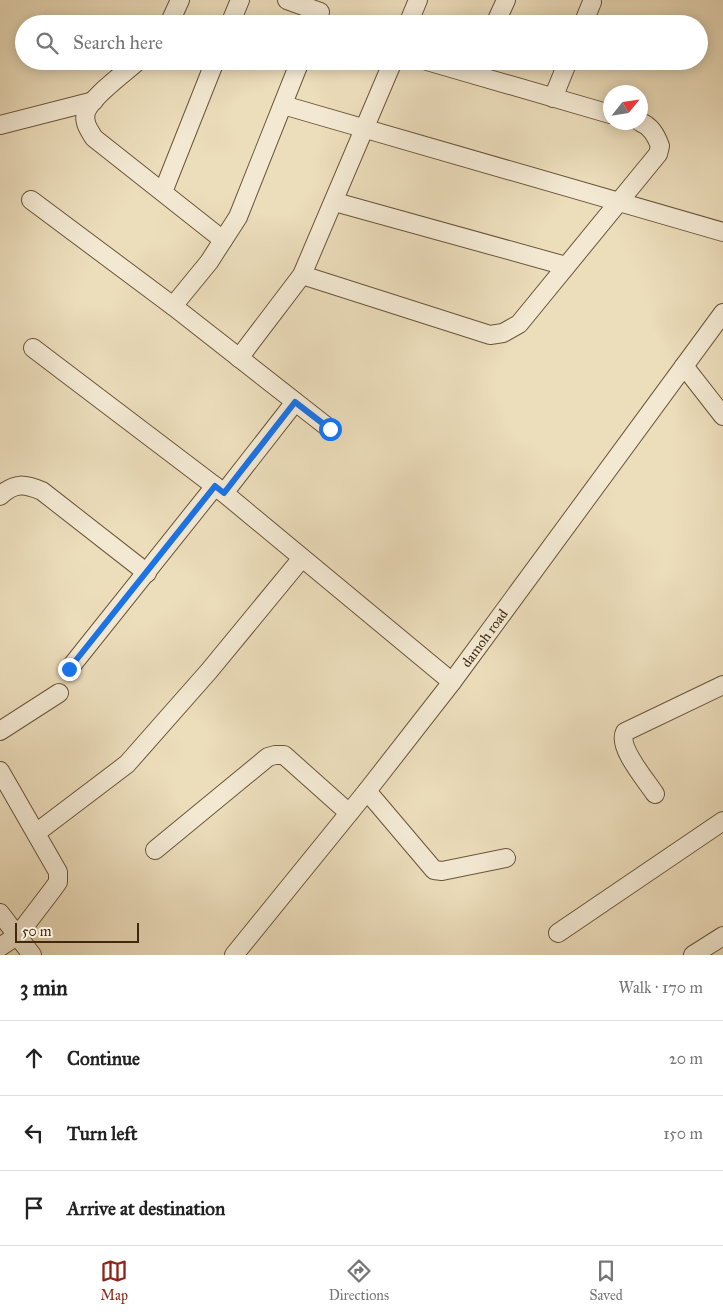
<!DOCTYPE html>
<meta charset="utf-8">
<style>
:root{--surface:#fff;--page:#f2f2f2;--text:#222;--muted:#767676;--line:#e0e0e0;--accent:#8f2418}
body{margin:0;font-family:"IM FELL Great Primer",serif;background:var(--page);color:var(--text)}
.compass{position:absolute;left:603px;top:85px;width:45px;height:45px;border-radius:50%;background:var(--surface);box-shadow:0 2px 12px #0003;rotate:60deg}
.scale{position:absolute;left:15px;bottom:12px;width:124px;box-sizing:border-box;padding-left:5px;border:2px solid #3e280e;border-top:0;font-size:14px;line-height:18px;white-space:nowrap;color:#3e280e;-webkit-text-stroke:4px #f3e9d3;paint-order:stroke}
.stop{position:absolute;width:15px;height:15px;margin:-11px;border:4px solid #1a73e8;border-radius:50%;background:#fff}
.stop.end{background:#1a73e8;border-color:#fff;box-shadow:0 1px 5px #0008}
.list{margin:0;padding:0;list-style:none}
h2{display:flex;justify-content:space-between;align-items:center;height:65px;margin:0;padding:0 20px;font-size:21px}
h2 small{font-size:16px;font-weight:400;color:var(--muted)}
.list li{display:grid;grid-template-columns:32px 1fr auto;gap:15px;align-items:center;box-sizing:border-box;height:75px;padding:0 20px;border-top:1px solid var(--line)}
.list b{display:block;font-size:19px;white-space:nowrap}
.list em{font-size:16px;font-style:normal;color:var(--muted)}
.icon{flex:none;width:28px;height:28px;fill:none;stroke:currentColor;stroke-width:2;stroke-linecap:round;stroke-linejoin:round}
.map{position:relative;flex:none;width:723px;height:955px;overflow:hidden}
.search{position:absolute;background:var(--surface);box-shadow:0 2px 12px #0003;left:15px;right:15px;top:15px;height:55px;display:flex;align-items:center;gap:12px;box-sizing:border-box;padding:0 18px;border-radius:28px;color:var(--muted);font-size:19px}
.sheet{height:290px;background:var(--surface)}
nav{display:flex;justify-content:space-around;align-items:center;box-sizing:border-box;height:70px;border-top:1px solid var(--line);background:var(--surface);font-size:14px;color:var(--muted)}
nav a{display:grid;justify-items:center;gap:2px}
nav .on{color:var(--accent)}
.map>svg:first-child{display:block}
.lines{fill:none;stroke-linecap:round;stroke-linejoin:round}
.minor-casing{stroke:#6a5539;stroke-width:20}
.minor{stroke:#f3e9d3;stroke-width:18}
.route{stroke:#1a73e8;stroke-width:6}
.labels{text-anchor:middle;dominant-baseline:central;stroke-width:4;stroke-linejoin:round;paint-order:stroke}
.street-label{font-size:14px;fill:#3e280e;stroke:#f3e9d3}
</style>
<div class="map">
<svg width="723" height="955" viewBox="0 0 723 955">
<rect width="100%" height="100%" fill="#ecddbb"/>
<filter id="stains"><feTurbulence type="fractalNoise" baseFrequency=".004" numOctaves="4"/><feColorMatrix values="0 0 0 0 .2 0 0 0 0 .09 0 0 0 0 .02 0 0 0 .5 -.17"/></filter>
<radialGradient id="worn" r=".72"><stop offset=".6" stop-color="#630" stop-opacity="0"/><stop offset="1" stop-color="#630" stop-opacity=".3"/></radialGradient>
<g class="lines">
<defs>
<g id="minor">
<polyline points="287,0 320,12"/>
<polyline points="169,24 180,0"/>
<polyline points="230,24 240,0"/>
<polyline points="408,24 418,0"/>
<polyline points="495,24 506,0"/>
<polyline points="583,24 592,2"/>
<path d="M138 61C125 73 92 96 86 112 83 122 89 130 94 138L223 240"/>
<polyline points="427,61 610,114"/>
<polyline points="553,98 568,61"/>
<polyline points="283,105 723,232"/>
<polyline points="0,125 94,101"/>
<polyline points="163,192 215,61"/>
<polyline points="31,200 173,306 330,429"/>
<polyline points="335,202 566,266"/>
<path d="M302 275 490 335 503 333 519 324 658 154 660 146C656 135 651 126 640 122"/>
<polyline points="173,306 209,262 238,217 300,61"/>
<polyline points="33,348 224,493 452,682"/>
<polyline points="239,358 302,275 393,61"/>
<polyline points="684,366 723,416"/>
<polyline points="224,493 295,402"/>
<path d="M0 496C15 482 25 484 42 491L147 573"/>
<polyline points="69,669 215,486"/>
<polyline points="0,731 59,693"/>
<polyline points="0,771 58,872 58,882 53,889 18,935 0,947"/>
<polyline points="367,791 434,870 442,871 506,858"/>
<path d="M655 794C646 780 617 747 625 732L723 685"/>
<polyline points="36,833 127,764 209,671 302,558"/>
<polyline points="155,850 268,757 275,755 284,755 349,813"/>
<polyline points="0,913 32,955"/>
<polyline points="558,933 723,821"/>
<path id="s1" d="M234 955 367 791 452 682 723 313"/>
<polyline points="693,955 723,936"/>
</g>
</defs>
<use href="#minor" class="minor-casing"/>
<use href="#minor" class="minor"/>
</g>
<g class="lines">
<polyline class="route" points="69,669 215,486 224,493 295,402 330,429"/>
</g>
<g class="labels">
<g class="street-label">
<text stroke="none"><textPath href="#s1" startOffset="404">damoh road</textPath></text>
</g>
</g>
<rect width="100%" height="100%" filter="url(#stains)"/>
<rect width="100%" height="100%" fill="url(#worn)"/>
</svg>
<svg class="compass" viewBox="-18 -18 36 36"><path d="M0-13l5 13h-10z" fill="#e53935"/><path d="M0 13l5-13h-10z" fill="#767676"/></svg>
<div class="scale">50 m</div>
<div class="stop" style="left:330px;top:429px"></div>
<div class="stop end" style="left:69px;top:669px"></div>
<div class="search"><svg class="icon" aria-label="search" viewBox="0 0 24 24"><circle cx="10" cy="10" r="6"/><path d="M15 15l6 6"/></svg>Search here</div>
</div>
<section class="sheet">
<h2>3 min<small>Walk · 170 m</small></h2>
<ul class="list">
<li><svg class="icon" aria-label="ahead" viewBox="0 0 24 24"><path d="M12 20V5M6 11l6-6 6 6"/></svg><div><b>Continue</b></div><em>20 m</em></li>
<li><svg class="icon" aria-label="left" viewBox="0 0 24 24"><path d="M17 20v-9H6M10 6l-5 5 5 5"/></svg><div><b>Turn left</b></div><em>150 m</em></li>
<li><svg class="icon" aria-label="arrive" viewBox="0 0 24 24"><path d="M6 21V4h12l-3 4 3 4H6"/></svg><div><b>Arrive at destination</b></div></li>
</ul>
</section>
<nav>
<a class="on"><svg class="icon" aria-label="map" viewBox="0 0 24 24"><path d="M3 6l6-2 6 2 6-2v14l-6 2-6-2-6 2zM9 4v14M15 6v14"/></svg>Map</a>
<a><svg class="icon" aria-label="directions" viewBox="0 0 24 24"><path d="M12 3l9 9-9 9-9-9zM9 14v-3h6M13 9l2 2-2 2"/></svg>Directions</a>
<a><svg class="icon" aria-label="saved" viewBox="0 0 24 24"><path d="M7 4h10v16l-5-4-5 4z"/></svg>Saved</a>
</nav>
